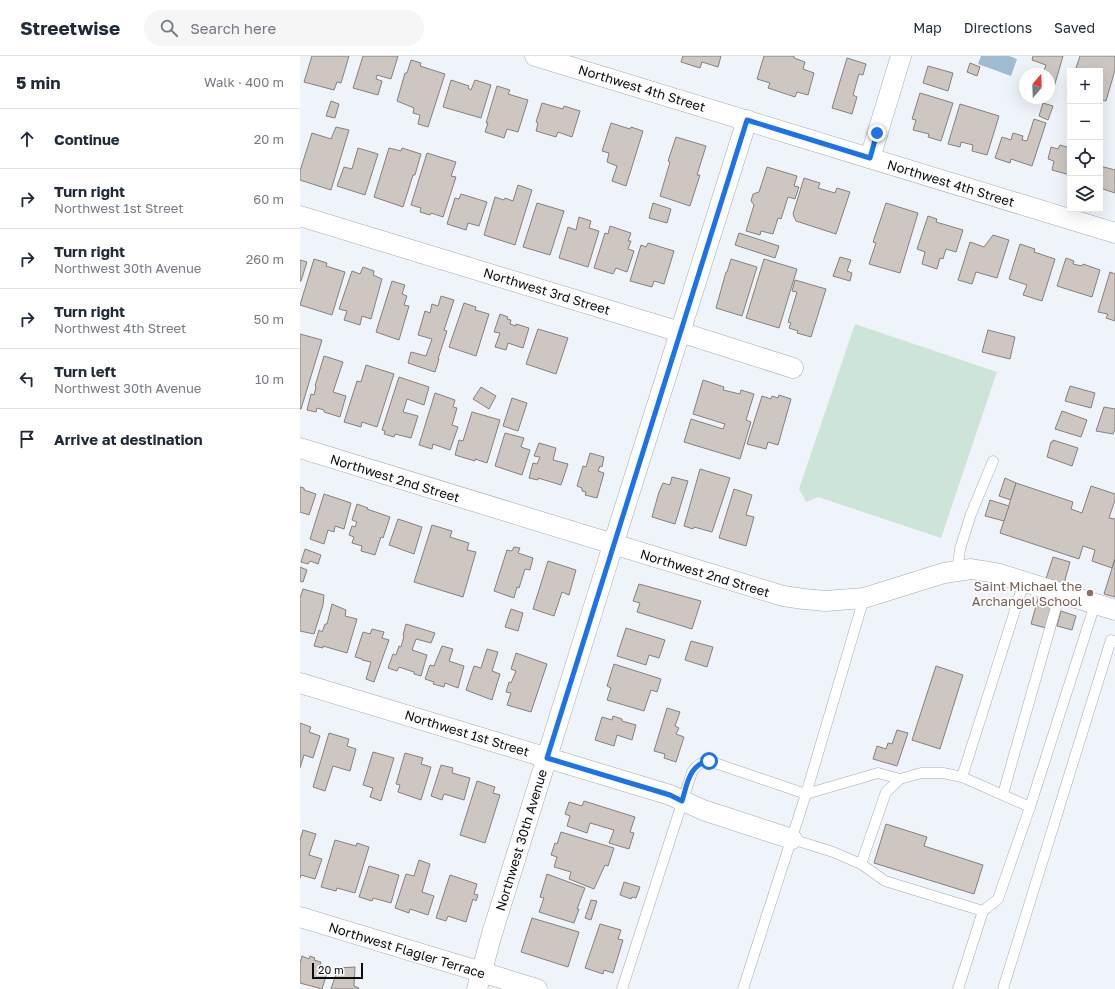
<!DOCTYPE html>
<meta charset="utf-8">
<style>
:root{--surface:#fff;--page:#f6f6f7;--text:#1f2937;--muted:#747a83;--line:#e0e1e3}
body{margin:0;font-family:"Golos Text",sans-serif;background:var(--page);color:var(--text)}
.controls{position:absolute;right:12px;top:12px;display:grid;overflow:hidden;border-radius:0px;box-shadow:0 4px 16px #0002}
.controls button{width:36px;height:36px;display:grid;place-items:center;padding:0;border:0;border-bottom:1px solid var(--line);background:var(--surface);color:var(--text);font:20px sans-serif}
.compass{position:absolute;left:719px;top:12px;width:36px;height:36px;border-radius:50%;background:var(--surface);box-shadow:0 4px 16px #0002;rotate:19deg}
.scale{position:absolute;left:12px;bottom:10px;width:51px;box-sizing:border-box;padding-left:4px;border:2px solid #0a0c0e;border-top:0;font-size:11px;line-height:14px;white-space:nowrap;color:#0a0c0e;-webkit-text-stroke:3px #fff;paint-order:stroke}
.stop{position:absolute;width:12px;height:12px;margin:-9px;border:3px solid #1a73e8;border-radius:50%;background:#fff}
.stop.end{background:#1a73e8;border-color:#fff;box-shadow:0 1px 4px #0008}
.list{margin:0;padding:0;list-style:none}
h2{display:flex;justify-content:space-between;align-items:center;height:52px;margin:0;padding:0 16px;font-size:17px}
h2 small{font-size:13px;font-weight:400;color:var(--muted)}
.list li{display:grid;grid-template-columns:26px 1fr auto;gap:12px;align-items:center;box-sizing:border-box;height:60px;padding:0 16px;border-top:1px solid var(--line)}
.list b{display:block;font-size:15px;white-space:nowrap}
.list p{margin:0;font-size:13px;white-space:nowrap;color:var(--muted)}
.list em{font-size:13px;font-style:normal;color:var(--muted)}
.icon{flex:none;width:22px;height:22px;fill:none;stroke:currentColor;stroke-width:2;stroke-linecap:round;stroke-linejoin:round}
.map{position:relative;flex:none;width:815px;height:933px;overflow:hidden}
header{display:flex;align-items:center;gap:24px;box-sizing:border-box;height:56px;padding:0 20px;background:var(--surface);border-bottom:1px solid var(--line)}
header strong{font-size:19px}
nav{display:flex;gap:22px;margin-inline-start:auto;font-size:14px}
.search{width:280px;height:36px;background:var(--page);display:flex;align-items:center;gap:10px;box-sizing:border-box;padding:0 14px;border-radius:22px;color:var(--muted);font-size:15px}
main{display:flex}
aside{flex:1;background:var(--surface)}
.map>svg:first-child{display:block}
.green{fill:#cce5d8}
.water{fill:#9ebbcf}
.building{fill:#cdc6c1;stroke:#87807c}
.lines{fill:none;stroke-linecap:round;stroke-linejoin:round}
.lane-casing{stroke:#a4a9af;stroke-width:11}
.street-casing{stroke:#a4a9af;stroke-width:21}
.lane{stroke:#fff;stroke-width:10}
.street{stroke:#fff;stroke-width:20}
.route{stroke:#1a73e8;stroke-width:5}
.education-dot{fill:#8d6e63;stroke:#fff;stroke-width:1.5}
.labels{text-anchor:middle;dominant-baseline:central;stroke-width:3.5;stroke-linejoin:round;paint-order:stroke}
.street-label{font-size:13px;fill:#0a0c0e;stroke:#fff}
.education-label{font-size:13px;fill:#785e54;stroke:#fff;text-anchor:end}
</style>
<header>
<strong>Streetwise</strong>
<div class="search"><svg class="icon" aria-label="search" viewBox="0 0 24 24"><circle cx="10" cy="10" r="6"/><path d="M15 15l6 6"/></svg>Search here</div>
<nav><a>Map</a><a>Directions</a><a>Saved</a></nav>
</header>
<main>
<aside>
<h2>5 min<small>Walk · 400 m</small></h2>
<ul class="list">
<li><svg class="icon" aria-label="ahead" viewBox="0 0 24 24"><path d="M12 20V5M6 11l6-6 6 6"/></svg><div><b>Continue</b></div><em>20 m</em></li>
<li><svg class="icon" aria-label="right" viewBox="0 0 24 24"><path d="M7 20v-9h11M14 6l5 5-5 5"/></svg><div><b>Turn right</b><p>Northwest 1st Street</p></div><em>60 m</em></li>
<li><svg class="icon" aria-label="right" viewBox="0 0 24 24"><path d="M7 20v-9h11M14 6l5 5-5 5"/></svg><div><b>Turn right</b><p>Northwest 30th Avenue</p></div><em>260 m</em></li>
<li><svg class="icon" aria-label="right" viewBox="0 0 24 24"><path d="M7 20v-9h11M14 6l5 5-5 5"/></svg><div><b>Turn right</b><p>Northwest 4th Street</p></div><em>50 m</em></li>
<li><svg class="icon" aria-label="left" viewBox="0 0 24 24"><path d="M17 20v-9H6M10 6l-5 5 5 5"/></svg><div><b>Turn left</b><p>Northwest 30th Avenue</p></div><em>10 m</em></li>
<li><svg class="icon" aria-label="arrive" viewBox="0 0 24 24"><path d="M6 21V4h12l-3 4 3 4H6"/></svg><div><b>Arrive at destination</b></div></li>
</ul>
</aside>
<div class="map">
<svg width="815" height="933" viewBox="0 0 815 933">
<rect width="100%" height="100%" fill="#eff4fb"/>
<polygon class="green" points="555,268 697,316 641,482 518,441 506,446 499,433"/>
<polygon class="water" points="681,0 709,0 717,3 711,20 678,8"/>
<g class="building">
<polygon points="12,0 49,0 41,27 37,26 34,34 4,26"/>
<polygon points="63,0 98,0 91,23 77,19 76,23 82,25 78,39 53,32"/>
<polygon points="383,0 421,0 418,11 402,6 400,12 381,6"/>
<polygon points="464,0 494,0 494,2 505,6 503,13 514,17 508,39 497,36 495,41 468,32 470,27 457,23"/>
<polygon points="733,0 763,0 754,31 749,29 749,18 743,18 746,9 732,4"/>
<polygon points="780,0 815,0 815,14 806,45 800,44 800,15 775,15"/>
<polygon points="547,2 566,8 563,19 559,18 553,39 557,41 552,58 532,52"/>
<polygon points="111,4 121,7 120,10 145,18 128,71 118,68 120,59 113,57 114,52 97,45 105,17 107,17"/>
<polygon points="670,7 680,11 677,20 667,16"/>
<polygon points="628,10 653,17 648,35 623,27"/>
<polygon points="151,24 169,30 168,32 171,34 175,24 191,29 181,62 143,51"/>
<polygon points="197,30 210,34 208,38 228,44 218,76 207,73 204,82 185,76 188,67 186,67"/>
<polygon points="620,37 653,47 641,85 628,81 629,78 613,74 616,64 612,63"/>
<polygon points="31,45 39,48 35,62 26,60"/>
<polygon points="242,47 263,53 264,50 280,55 272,81 258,76 256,81 236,75 238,67 236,66"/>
<polygon points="743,47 753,50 748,64 739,60"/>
<polygon points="660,48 699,60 687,99 672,95 673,89 661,86 660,91 648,88"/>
<polygon points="734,63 746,67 732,110 711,103 710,107 695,102 702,81 711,84 713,77 723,80 722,84 727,85"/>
<polygon points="311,67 330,73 331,71 343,75 326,130 312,125 317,110 307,106 309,97 302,95"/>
<polygon points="36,71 49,74 31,134 0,124 0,115 12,77 31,83"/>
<polygon points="376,81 406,90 397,119 400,119 390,150 360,140 370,106 368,105"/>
<polygon points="760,89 770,92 770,119 752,114 754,105 748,103 751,91 758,93"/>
<polygon points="58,92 78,98 65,139 37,130 44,111 52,113"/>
<polygon points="89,92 101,95 102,92 121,98 115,119 113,119 103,151 74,141"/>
<polygon points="127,97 156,106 151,120 156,121 143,161 131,157 130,159 120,156 121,152 111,149"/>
<polygon points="800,110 815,114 815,137 800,132"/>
<polygon points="467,111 497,120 494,130 499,131 495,143 488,141 481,163 478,162 473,178 461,175 460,179 446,175 454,149 451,145 453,138 459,136"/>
<polygon points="504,122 520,127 518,132 535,137 537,132 550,136 536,178 496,165 493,158"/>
<polygon points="218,129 232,134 215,189 184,179 195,141 204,144 205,142 213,145"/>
<polygon points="161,138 187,146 179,170 168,167 166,174 147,168 155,142 159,143"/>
<polygon points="237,147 264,155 250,199 223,191"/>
<polygon points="353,147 371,153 367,167 349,162"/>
<polygon points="586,147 618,157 600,217 569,208 576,187 573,186"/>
<polygon points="628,160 637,163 636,166 663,174 656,196 646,193 643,203 640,202 637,213 622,208 625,196 617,193"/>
<polygon points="279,161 291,165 289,172 299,175 288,211 259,202 268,171 276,174"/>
<polygon points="310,170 331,177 328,185 331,185 328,193 334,195 327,216 316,212 313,218 294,212 305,177 308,178"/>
<polygon points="439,177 479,190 475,202 435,189"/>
<polygon points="693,179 709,184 697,222 676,216 672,228 658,224 670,186 684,191"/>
<polygon points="348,187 374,195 364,228 354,225 352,231 330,225 341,189 346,191"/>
<polygon points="720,188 735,193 734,196 755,203 742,245 723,239 727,229 709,223"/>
<polygon points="540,201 551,204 547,215 552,217 550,225 533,220"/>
<polygon points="766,202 774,205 773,208 782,210 783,208 800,214 792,241 757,230"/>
<polygon points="14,203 27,207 26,210 45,216 32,259 0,249"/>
<polygon points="431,203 457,211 442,260 416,252 426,216 427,216"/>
<polygon points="464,203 497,213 479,272 446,262"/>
<polygon points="0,204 7,206 1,225 0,225"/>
<polygon points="63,211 74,215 73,219 82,223 71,263 62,260 60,269 44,264 47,255 39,253 52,215 60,218"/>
<polygon points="810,216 815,218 815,265 806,262 808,258 798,256"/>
<polygon points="495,224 526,233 511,281 497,277 498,275 489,272 491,267 488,266 497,236 492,235"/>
<polygon points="92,225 105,229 102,238 107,240 104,249 109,250 99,284 76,276"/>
<polygon points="141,240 154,244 144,274 147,275 138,303 139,303 135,316 108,307 111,296 126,300 132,283 118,279 125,255 130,257 132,248 138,250"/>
<polygon points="164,247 176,251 175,254 189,258 176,300 149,291"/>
<polygon points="200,258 208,261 207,263 211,264 210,268 216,270 216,268 229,272 223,292 208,287 206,294 195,291 200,277 194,276"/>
<polygon points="238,273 268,282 256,318 226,308"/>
<polygon points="688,274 715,281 710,303 682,296"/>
<polygon points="0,278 22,284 1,353 0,353"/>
<polygon points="24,300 43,306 33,336 46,340 40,361 24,356 24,354 17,352 16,356 7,354 11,338 14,339 16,331 15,330"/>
<polygon points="66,309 94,318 77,371 62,366 61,371 44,366 57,325 61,326"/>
<polygon points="99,321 129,331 124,349 107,343 103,356 118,360 111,382 95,378 94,381 84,378 85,375 82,374"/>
<polygon points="403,324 424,331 423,334 440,338 441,334 454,338 446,364 451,366 440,403 384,386 391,363 423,373 425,368 393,358"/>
<polygon points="770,330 795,337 791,352 765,345"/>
<polygon points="181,331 196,340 189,353 173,343"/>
<polygon points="135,337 155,344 153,351 157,352 152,369 158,371 150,394 133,388 132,393 119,389"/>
<polygon points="479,339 491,343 478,389 468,386 466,393 447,388 462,340 471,343 472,340 478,342"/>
<polygon points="212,342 227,347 218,375 203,370"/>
<polygon points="804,351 815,353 815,373 813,378 796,375"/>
<polygon points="762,355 787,364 781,381 755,373"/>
<polygon points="172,356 200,364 187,407 175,403 175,405 155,399 159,384 163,385"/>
<polygon points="205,377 224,382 221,391 230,394 222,419 195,410"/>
<polygon points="753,384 778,392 772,410 747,401 751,386 753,386"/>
<polygon points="239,387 256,392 253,404 268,408 261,429 238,422 238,424 229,422 233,407 237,408 240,401 234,400"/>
<polygon points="290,397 304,401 302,411 300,410 298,415 304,417 297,442 285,439 286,436 282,435 282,432 277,430 283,410 286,411"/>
<polygon points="400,413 430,422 412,476 394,471 393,473 384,470"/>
<polygon points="372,421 388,425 375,468 352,461 359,436 363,427 370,429"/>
<polygon points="705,422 716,427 711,444 699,440"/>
<polygon points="716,427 773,446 771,453 782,457 791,430 815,438 815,444 809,462 815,463 815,503 812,512 792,505 795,494 783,490 779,503 700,477"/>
<polygon points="0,431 4,432 4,434 16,438 9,459 0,456"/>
<polygon points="434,433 452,439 446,459 454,461 446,490 419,482"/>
<polygon points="24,438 51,447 44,473 35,470 34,476 28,474 24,488 10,483"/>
<polygon points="690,444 709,450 704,465 685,460"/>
<polygon points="57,448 68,452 67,453 90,461 83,482 81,481 75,499 61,495 62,490 52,487 54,481 49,479 52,470 55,471 57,466 52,464"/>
<polygon points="98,463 122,471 114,498 89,489"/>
<polygon points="132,469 152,475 150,481 169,487 167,494 176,496 163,541 114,526"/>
<polygon points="214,491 220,492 218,497 233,502 230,514 225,513 219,532 217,531 214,542 194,535 207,494 212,495"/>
<polygon points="5,493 21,499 18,508 10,505 8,508 1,506"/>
<polygon points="753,501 770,506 763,531 745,526"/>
<polygon points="815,503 815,541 804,538"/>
<polygon points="248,505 276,514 269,539 262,536 254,560 233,553"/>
<polygon points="0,511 7,514 3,526 0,525"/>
<polygon points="339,528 401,545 392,573 337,556 340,547 333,545"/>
<polygon points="3,533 24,539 23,549 14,578 0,575 0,542"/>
<polygon points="739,539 754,543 746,572 731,568"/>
<polygon points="32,548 46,554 45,560 57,563 47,597 23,590 23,592 14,590 19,574 22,576 25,568 27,568"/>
<polygon points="211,553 223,557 218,575 205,571"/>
<polygon points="761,555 776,560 772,574 757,570"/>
<polygon points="106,568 135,577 131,587 116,583 112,594 127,599 121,620 114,618 114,616 99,611 97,615 88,612 93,598 96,599 99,590 101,591 104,580 103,579"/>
<polygon points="326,572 365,584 359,602 349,599 346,609 317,600"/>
<polygon points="72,573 84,576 82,582 89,584 74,626 66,623 71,606 62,604 62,603 55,601 63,576 70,578"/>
<polygon points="391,585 413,591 407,611 385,604"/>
<polygon points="142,590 153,593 149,605 164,610 158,632 145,627 144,631 133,628 134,626 125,623 130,609 134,610"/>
<polygon points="187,593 198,596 192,615 200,618 192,644 166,634 174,610 181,612"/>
<polygon points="216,597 247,608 231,656 207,649 211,637 206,636 209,626 211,627 216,615 211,613"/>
<polygon points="314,608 361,623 357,636 351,634 344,655 307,644 311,632 307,630"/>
<polygon points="636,610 663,619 640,693 612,684"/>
<polygon points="367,652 380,656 375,670 379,672 376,678 384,681 376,706 364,702 365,698 354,695"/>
<polygon points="313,660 322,663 322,665 336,669 332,684 317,679 314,690 295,684 302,661 312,664"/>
<polygon points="0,667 11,671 9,676 20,680 13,702 4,699 0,712"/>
<polygon points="597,674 608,677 597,710 573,703 577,690 586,693 588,687 592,688"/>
<polygon points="29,677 49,683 47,690 56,693 50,715 33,710 25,735 13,731"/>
<polygon points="73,696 94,702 81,745 70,741 73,732 63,729"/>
<polygon points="105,697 123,702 121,708 131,711 121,744 98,736 100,729 96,728"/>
<polygon points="141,709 153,712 152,717 170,722 164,744 144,738 142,744 131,740"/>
<polygon points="177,725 195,731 193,737 200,739 185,787 160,779"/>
<polygon points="284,745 335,761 330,776 334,777 329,793 309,787 314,774 290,767 287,777 267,770 270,760 265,758 269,746 282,750"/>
<polygon points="586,768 627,781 624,790 683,809 674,838 574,807"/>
<polygon points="3,774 16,778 9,799 22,803 15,823 1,819 0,822 0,784"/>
<polygon points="261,776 314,792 308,810 305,809 294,833 269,823 271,816 254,811 257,801 251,799 255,787 257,788"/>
<polygon points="35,784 56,790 57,787 69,791 55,837 37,832 36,835 21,831"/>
<polygon points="119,804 130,808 122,836 134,840 128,859 110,853 109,857 95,852 106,818 114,820"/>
<polygon points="69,810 99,819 91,847 73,842 72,845 59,841"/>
<polygon points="247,818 285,832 277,853 279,853 274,867 239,856 244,842 240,841"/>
<polygon points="150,819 177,828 174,838 178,839 176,845 173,843 166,866 148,860 146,865 136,862"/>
<polygon points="324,826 340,831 336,842 332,841 331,843 320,839"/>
<polygon points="291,844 297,845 291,864 285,862"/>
<polygon points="232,862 279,876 268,911 221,896"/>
<polygon points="300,868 321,874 318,883 323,884 313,917 304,914 303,918 285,912"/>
<polygon points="2,900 9,903 10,900 15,902 14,904 21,906 19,911 28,914 22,933 0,927 0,907"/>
<polygon points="55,911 54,930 59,932 58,933 31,933 38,912"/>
</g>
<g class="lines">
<defs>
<g id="lane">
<polyline points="657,515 660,493 671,458 693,405"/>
<polyline points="662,721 724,526"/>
<polyline points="703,738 760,537"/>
<polyline points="492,783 533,796 561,808 585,825 683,855"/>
<polyline points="561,808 586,736 600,723 621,717 643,717 662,721 730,751"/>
<path d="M322 933 392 716C397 709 401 706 409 705L506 738 578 717 600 723"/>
<polyline points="443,933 506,738 564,542"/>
<polyline points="658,933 683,855 698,843 730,751 795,548"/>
<polyline points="703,933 811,584 815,586"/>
</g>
<g id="street">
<polyline points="235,0 815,177"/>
<polyline points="570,102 601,0"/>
<polyline points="0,160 380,276 493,312"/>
<polyline points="0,392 483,540 504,543 526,545 564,542 644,517 671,513 696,517 815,554"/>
<polyline points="0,627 370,739 403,754 492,783"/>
<polyline points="0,861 237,933"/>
<polyline points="177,933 191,881 313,489 447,64"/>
</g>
</defs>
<use href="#lane" class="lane-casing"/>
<use href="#street" class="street-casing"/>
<use href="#lane" class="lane"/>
<use href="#street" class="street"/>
</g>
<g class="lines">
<path class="route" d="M409 705C389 708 387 729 382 745L370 739 247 702 447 64 570 102 577 77"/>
</g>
<circle class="education-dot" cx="790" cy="537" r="4"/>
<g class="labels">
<g class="street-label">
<text transform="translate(342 32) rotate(17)">Northwest 4th Street</text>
<text transform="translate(651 127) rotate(17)">Northwest 4th Street</text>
<text transform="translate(247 235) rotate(17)">Northwest 3rd Street</text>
<text transform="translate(95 422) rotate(17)">Northwest 2nd Street</text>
<text transform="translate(405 517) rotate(17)">Northwest 2nd Street</text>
<text transform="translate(167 677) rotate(17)">Northwest 1st Street</text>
<text transform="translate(221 784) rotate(-73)">Northwest 30th Avenue</text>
<text transform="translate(107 894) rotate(17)">Northwest Flagler Terrace</text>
</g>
<g class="education-label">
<text x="782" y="530">Saint Michael the<tspan x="782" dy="15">Archangel School</tspan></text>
</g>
</g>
</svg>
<div class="controls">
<button>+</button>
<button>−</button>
<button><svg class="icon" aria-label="locate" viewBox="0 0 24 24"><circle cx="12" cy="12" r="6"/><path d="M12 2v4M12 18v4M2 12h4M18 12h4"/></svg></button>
<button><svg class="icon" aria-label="layers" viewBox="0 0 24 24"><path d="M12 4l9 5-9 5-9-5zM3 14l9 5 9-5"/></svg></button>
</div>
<svg class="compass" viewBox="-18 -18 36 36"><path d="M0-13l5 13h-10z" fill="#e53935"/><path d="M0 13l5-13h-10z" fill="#747a83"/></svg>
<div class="scale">20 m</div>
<div class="stop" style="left:409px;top:705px"></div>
<div class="stop end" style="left:577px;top:77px"></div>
</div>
</main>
